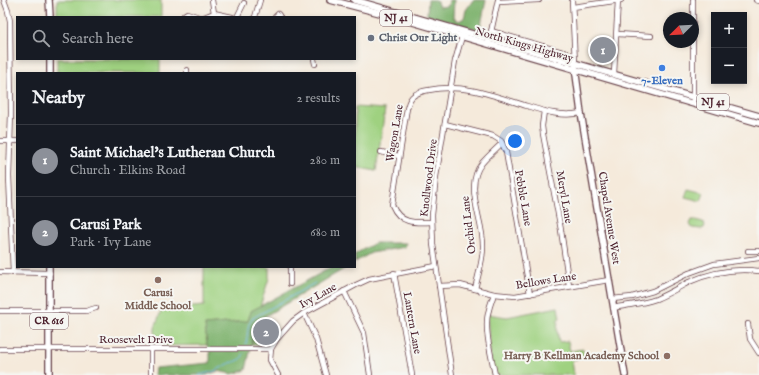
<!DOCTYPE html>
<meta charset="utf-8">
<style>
:root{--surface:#171b24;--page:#242831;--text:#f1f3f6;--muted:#9ea1a6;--line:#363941;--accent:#8c9099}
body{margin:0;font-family:"IM FELL English",serif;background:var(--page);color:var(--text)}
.controls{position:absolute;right:12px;top:12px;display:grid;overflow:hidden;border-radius:0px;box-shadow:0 2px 6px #0003}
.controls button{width:36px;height:36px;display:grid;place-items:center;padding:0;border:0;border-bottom:1px solid var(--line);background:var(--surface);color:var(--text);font:20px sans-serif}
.compass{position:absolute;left:663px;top:12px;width:36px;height:36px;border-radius:50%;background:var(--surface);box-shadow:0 2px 6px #0003;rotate:246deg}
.you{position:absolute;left:515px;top:141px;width:14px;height:14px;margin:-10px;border:3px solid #fff;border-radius:50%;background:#1a73e8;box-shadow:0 0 0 6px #1a73e833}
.badge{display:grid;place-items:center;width:26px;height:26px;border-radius:50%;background:var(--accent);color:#fff;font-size:13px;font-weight:700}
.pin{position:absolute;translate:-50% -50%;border:2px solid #fff;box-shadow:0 1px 4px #0006}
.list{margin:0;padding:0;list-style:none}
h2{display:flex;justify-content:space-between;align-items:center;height:52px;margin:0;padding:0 16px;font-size:17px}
h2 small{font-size:13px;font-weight:400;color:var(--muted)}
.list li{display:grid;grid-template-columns:26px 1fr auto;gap:12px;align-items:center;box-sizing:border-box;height:72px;padding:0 16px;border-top:1px solid var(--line)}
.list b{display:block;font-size:15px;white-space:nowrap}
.list p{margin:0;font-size:13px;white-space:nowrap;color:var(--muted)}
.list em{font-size:13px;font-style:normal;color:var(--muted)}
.icon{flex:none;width:22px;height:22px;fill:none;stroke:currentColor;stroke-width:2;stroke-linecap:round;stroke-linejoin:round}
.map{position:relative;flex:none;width:759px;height:375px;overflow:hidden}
.search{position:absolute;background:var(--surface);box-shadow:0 2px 6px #0003;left:16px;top:16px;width:340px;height:44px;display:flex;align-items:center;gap:10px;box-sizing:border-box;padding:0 14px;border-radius:0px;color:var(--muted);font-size:15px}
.panel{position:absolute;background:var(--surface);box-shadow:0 2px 6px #0003;left:16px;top:72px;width:340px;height:196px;border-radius:0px}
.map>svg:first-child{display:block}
.green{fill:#9fd180;stroke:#747856}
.forest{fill:#7fb36e;stroke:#64694c}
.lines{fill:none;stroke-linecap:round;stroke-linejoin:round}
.stream{stroke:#74baeb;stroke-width:1}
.minor-casing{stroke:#643d45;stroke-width:6}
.major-casing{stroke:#643d45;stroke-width:8}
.minor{stroke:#fff;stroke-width:4.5}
.major{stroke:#fff;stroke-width:5.5}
.worship-dot{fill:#6b7280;stroke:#f6f6f2;stroke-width:1.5}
.shop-dot{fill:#3f7fe0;stroke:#f6f6f2;stroke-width:1.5}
.education-dot{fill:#8d6e63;stroke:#f6f6f2;stroke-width:1.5}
.labels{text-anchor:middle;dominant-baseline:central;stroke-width:4;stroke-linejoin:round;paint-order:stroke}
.shield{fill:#f6f6f2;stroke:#7e6067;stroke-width:1}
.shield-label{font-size:10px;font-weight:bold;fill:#4a1f2b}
.worship-label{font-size:11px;font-weight:bold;fill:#5b616d;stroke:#f6f6f2;text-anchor:start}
.street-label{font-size:11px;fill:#4a1f2b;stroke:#f6f6f2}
.shop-label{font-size:11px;font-weight:bold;fill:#366cbe;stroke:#f6f6f2}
.education-label{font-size:11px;font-weight:bold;fill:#785e54;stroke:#f6f6f2}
</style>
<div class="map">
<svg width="759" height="375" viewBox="0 0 759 375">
<rect width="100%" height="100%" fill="#f6f6f2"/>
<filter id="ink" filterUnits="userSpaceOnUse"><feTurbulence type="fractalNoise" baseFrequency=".025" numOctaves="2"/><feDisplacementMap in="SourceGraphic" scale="8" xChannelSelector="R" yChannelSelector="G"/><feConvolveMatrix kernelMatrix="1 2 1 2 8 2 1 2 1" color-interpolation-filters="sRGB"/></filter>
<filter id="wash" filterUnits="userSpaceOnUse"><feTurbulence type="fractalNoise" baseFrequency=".012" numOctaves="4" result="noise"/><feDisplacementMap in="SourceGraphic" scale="16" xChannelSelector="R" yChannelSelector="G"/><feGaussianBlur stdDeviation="0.9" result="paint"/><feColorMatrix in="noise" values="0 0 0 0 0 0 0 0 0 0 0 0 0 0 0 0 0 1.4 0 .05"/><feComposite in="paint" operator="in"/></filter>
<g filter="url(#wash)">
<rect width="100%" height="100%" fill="#f5eadb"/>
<g class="green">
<rect x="57" y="0" width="104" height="17"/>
<rect x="57" y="59" width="103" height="14"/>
<polygon points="355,107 385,109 376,171 355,167"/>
<polygon points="688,189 704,193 701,201 685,197"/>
<polygon points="692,220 695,220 703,222 705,225 704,228 701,229 692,228 690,224"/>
<polygon points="204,267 269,267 269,278 260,307 251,311 248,321 205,325 207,345 155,346 155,327 163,306 193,307 204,306"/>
<polygon points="558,307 560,319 558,319 557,330 559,342 568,341 570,351 583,349 584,358 572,360 574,375 492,375 487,314 507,317"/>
<polygon points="262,318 279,331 268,344 252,344 254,333"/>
</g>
<g class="forest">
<polygon points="428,0 436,0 439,7 448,6 449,0 454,0 453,18 459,21 464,18 466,10 473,0 486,0 480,30 427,15"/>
<polygon points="375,243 406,243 405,247 371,253 355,262 355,254"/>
<polygon points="332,267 347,267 262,318 254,333 246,370 232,374 218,371 206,375 154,375 155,368 210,363 210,353 207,345 205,325 248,321 251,311"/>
</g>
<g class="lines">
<g class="stream">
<polyline points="246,344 249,324 253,318 315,283"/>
<polyline points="199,375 215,371 230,363 237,361 241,359 244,353"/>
</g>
</g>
</g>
<g filter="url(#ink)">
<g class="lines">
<defs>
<g id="minor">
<polyline points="4,0 8,11 10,21 11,113 9,176 13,273"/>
<polyline points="212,0 214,13"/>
<polyline points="572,0 575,63"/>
<polyline points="693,0 693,103"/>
<polyline points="756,0 759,1"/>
<polyline points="498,2 539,0"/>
<polyline points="573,7 621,0"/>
<polyline points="184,17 184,15 187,13 199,17"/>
<polyline points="204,17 214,13 232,17"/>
<polyline points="237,17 244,3"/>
<polyline points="255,17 260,0"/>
<polyline points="275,17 278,14 280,17"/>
<polyline points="491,31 566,53"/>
<polyline points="617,34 651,36"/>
<polyline points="489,41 498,0"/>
<polyline points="314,59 315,64"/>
<polyline points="187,73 187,70"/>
<polyline points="614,74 618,0"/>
<polyline points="544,111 542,126 543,134 561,230 569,286"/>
<polyline points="445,124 493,136 501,141 506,152 530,294"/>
<polyline points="0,141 17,141"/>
<polyline points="381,152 399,156"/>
<path d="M432 222C414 223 400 224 392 205L406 114C407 108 408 101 412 97 417 92 423 91 429 90 463 83 495 96 527 106 546 112 562 117 581 113"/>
<polyline points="748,251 759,251"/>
<polyline points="290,267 290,284"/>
<polyline points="0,272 50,273"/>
<polyline points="394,273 412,375"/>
<polyline points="439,286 460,285 494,294 515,296 609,280"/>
<path d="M475 289C478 275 483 261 483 247 484 220 463 187 482 163 488 156 496 149 502 143"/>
<polyline points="344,291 364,333 370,375"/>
<path d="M494 294C491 303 487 312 487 322 486 339 492 358 495 375"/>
<polyline points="612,299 632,297 653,291 689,273 714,264 759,258"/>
<path d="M613 308C628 305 642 304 656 299 668 294 678 288 689 282 712 272 735 268 759 271"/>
<polyline points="0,311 86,311 96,308"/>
<polyline points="304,313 316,339 326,375"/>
<polyline points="748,324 750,339 759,353"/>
<polyline points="0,349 271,349"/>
<polyline points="151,375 151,349"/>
<polyline points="278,375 270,360 271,349 277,339 293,321 304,313 356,285 369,279 436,266"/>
<polyline points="452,375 433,244 432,215 436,177 455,61 463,33"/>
</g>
<g id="major">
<polyline points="49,0 50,17"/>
<polyline points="330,0 399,18 759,123"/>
<polyline points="354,0 759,116"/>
<polyline points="575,67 581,113 625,375"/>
<polyline points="50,73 50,59"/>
<polyline points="49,375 49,267"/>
</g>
</defs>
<use href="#minor" class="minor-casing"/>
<use href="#major" class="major-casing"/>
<use href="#minor" class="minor"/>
<use href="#major" class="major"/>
</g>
</g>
<circle class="worship-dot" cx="371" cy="38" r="4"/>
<circle class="shop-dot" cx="662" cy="68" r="4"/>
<g class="education-dot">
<circle cx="158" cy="280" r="4"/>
<circle cx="667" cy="356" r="4"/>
</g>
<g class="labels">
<g class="shield">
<rect x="380" y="10" width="32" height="16" rx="3"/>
<rect x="697" y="94" width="32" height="16" rx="3"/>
<rect x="30" y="313" width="38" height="16" rx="3"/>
</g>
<g class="shield-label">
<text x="396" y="18">NJ 41</text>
<text x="713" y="102">NJ 41</text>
<text x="49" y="321">CR 616</text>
</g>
<g class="worship-label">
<text x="379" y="38">Christ Our Light</text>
</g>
<g class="street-label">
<text transform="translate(524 45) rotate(16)">North Kings Highway</text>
<text transform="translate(395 133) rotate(-80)">Wagon Lane</text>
<text transform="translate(429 178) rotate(-83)">Knollwood Drive</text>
<text transform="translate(564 197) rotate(80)">Meryl Lane</text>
<text transform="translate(523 198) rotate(80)">Pebble Lane</text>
<text transform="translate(609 218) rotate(81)">Chapel Avenue West</text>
<text transform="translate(469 225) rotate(-97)">Orchid Lane</text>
<text transform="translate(546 281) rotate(-9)">Bellows Lane</text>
<text transform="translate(318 296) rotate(-29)">Ivy Lane</text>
<text transform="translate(412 323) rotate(80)">Lantern Lane</text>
<text x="136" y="340">Roosevelt Drive</text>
</g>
<g class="shop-label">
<text x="662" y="81">7-Eleven</text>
</g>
<g class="education-label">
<text x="158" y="293">Carusi<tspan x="158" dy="13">Middle School</tspan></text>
<text x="659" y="356" text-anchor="end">Harry B Kellman Academy School</text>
</g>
</g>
</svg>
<div class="controls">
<button>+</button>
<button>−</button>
</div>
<svg class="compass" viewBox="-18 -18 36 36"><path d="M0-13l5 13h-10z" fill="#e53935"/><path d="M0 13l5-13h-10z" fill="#9ea1a6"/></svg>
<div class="you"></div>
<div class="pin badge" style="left:603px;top:50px">1</div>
<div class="pin badge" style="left:266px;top:332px">2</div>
<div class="search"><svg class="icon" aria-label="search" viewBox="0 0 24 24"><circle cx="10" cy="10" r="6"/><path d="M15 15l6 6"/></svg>Search here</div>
<section class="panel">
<h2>Nearby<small>2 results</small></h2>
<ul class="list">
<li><span class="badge">1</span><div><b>Saint Michael's Lutheran Church</b><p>Church · Elkins Road</p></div><em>280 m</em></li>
<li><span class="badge">2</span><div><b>Carusi Park</b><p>Park · Ivy Lane</p></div><em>680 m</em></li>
</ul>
</section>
</div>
